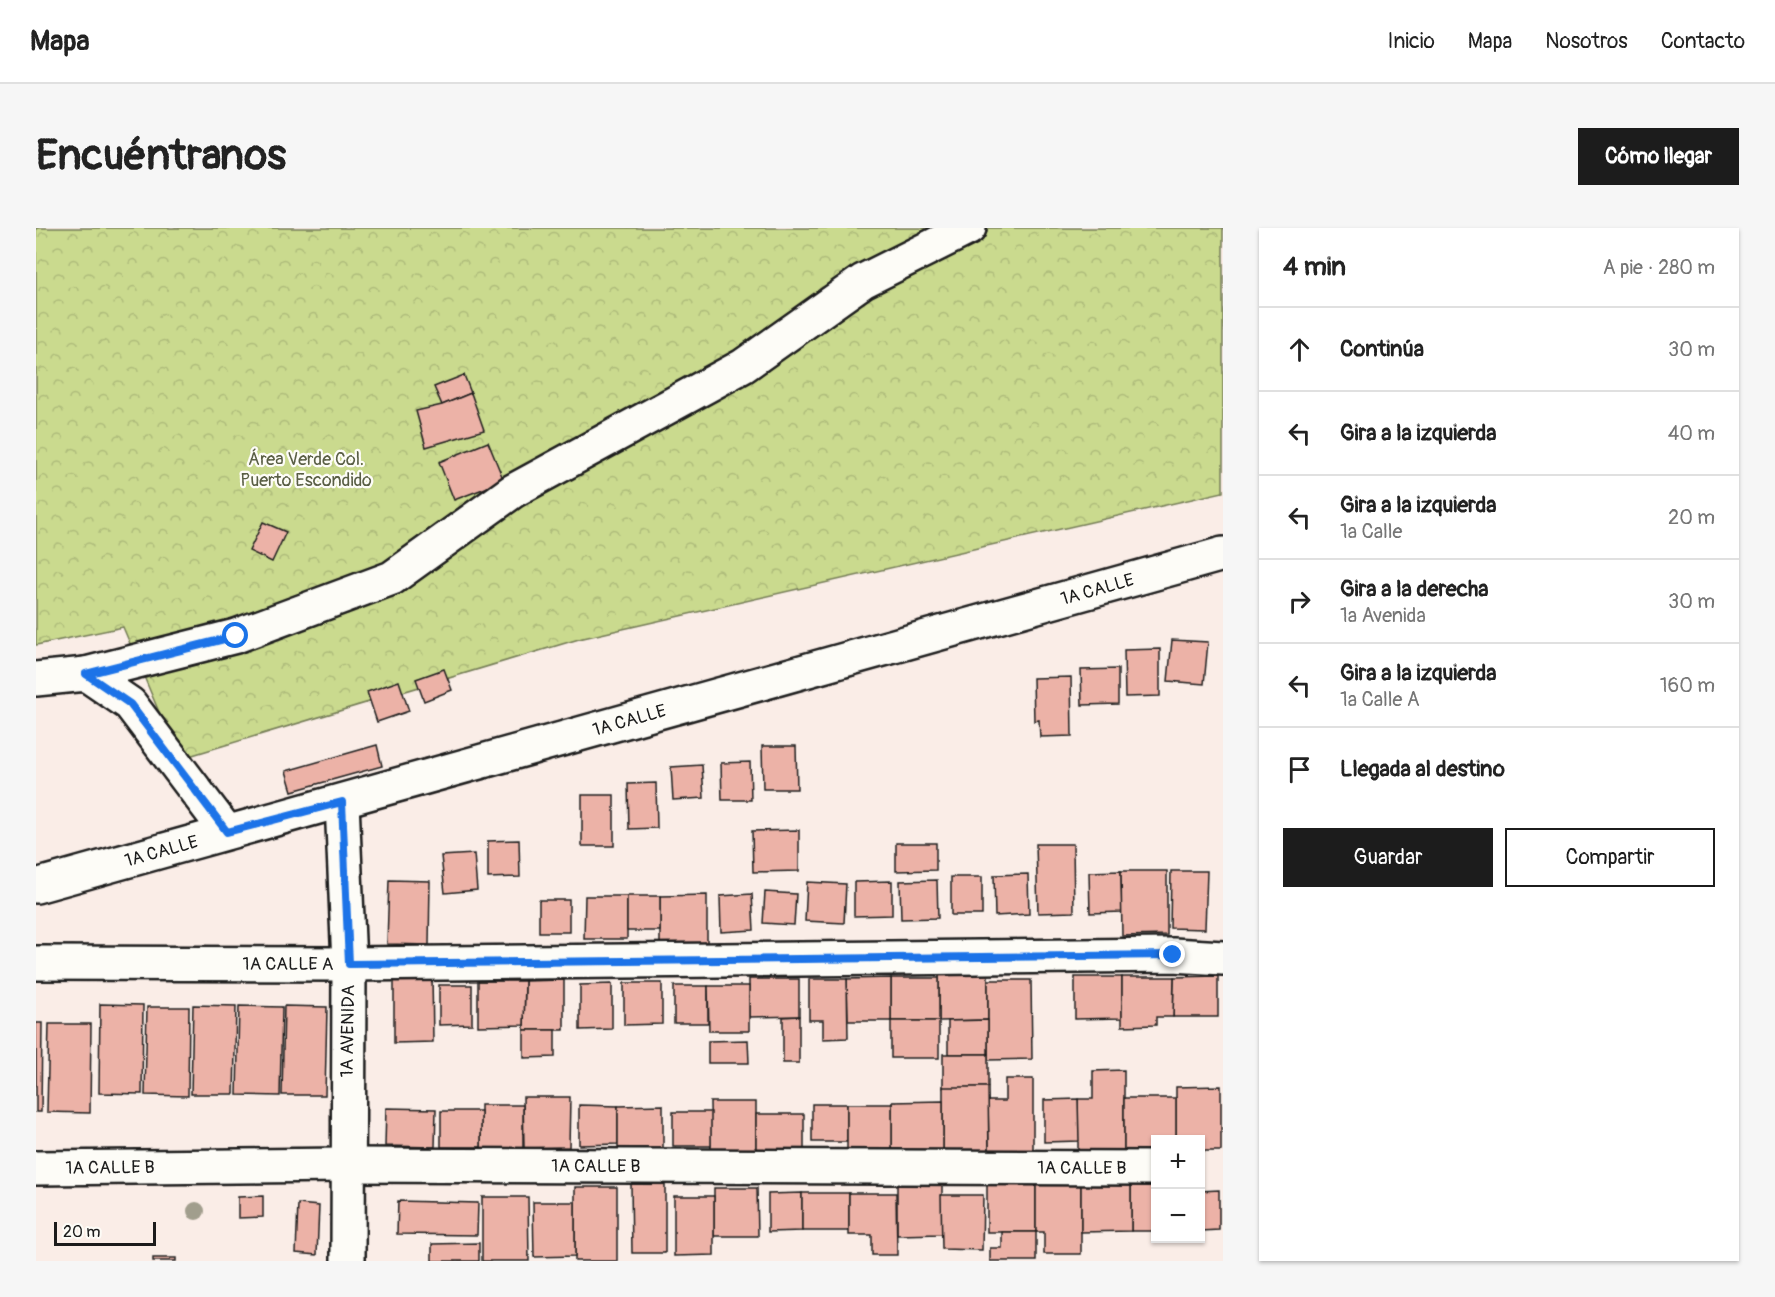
<!DOCTYPE html>
<html lang="es">
<meta charset="utf-8">
<style>
:root{--surface:#fff;--page:#f6f6f6;--text:#222;--muted:#767676;--line:#e0e0e0;--accent:#1c1c1c}
body{margin:0;font-family:Pangolin,sans-serif;background:var(--page);color:var(--text)}
.controls{position:absolute;right:18px;bottom:18px;display:grid;overflow:hidden;border-radius:0px;box-shadow:0 2px 4px #0004}
.controls button{width:54px;height:54px;display:grid;place-items:center;padding:0;border:0;border-bottom:2px solid var(--line);background:var(--surface);color:var(--text);font:30px sans-serif}
.scale{position:absolute;left:18px;bottom:15px;width:102px;box-sizing:border-box;padding-left:6px;border:3px solid #1c1c1c;border-top:0;font-size:16px;line-height:21px;white-space:nowrap;color:#1c1c1c;-webkit-text-stroke:4px #fdfcf7;paint-order:stroke}
.stop{position:absolute;width:18px;height:18px;margin:-14px;border:4px solid #1a73e8;border-radius:50%;background:#fff}
.stop.end{background:#1a73e8;border-color:#fff;box-shadow:0 2px 6px #0008}
.list{margin:0;padding:0;list-style:none}
h2{display:flex;justify-content:space-between;align-items:center;height:78px;margin:0;padding:0 24px;font-size:26px}
h2 small{font-size:20px;font-weight:400;color:var(--muted)}
.list li{display:grid;grid-template-columns:39px 1fr auto;gap:18px;align-items:center;box-sizing:border-box;height:84px;padding:0 24px;border-top:2px solid var(--line)}
.list b{display:block;font-size:22px;white-space:nowrap}
.list p{margin:0;font-size:20px;white-space:nowrap;color:var(--muted)}
.list em{font-size:20px;font-style:normal;color:var(--muted)}
.actions{display:flex;gap:12px;padding:18px 24px}
.actions a{flex:1;padding:14px 0;border:2px solid var(--accent);border-radius:0px;text-align:center;font-size:21px;color:var(--accent)}
.actions .main{background:var(--accent);color:#fff}
.icon{flex:none;width:33px;height:33px;fill:none;stroke:currentColor;stroke-width:2;stroke-linecap:round;stroke-linejoin:round}
.map{position:relative;flex:none;width:1187px;height:1033px;overflow:hidden;border-radius:0px}
header{display:flex;align-items:center;gap:36px;box-sizing:border-box;height:84px;padding:0 30px;background:var(--surface);border-bottom:2px solid var(--line)}
header strong{font-size:28px}
nav{display:flex;gap:33px;margin-inline-start:auto;font-size:21px}
.intro{display:flex;align-items:center;justify-content:space-between;box-sizing:border-box;height:144px;padding:0 36px}
h1{margin:0;font-size:42px}
.button{padding:15px 27px;border-radius:0px;background:var(--accent);color:#fff;font-size:21px;font-weight:700}
main{display:flex;gap:36px;padding:0 36px}
aside{flex:1;background:var(--surface);border-radius:0px;box-shadow:0 2px 4px #0004}
.map>svg:first-child{display:block}
.forest{fill:url(#forest-crowns);stroke:#737b55;stroke-width:1.5}
.building{fill:#ecb2a7;stroke:#1c1c1c;stroke-width:1.5}
.lines{fill:none;stroke-linecap:round;stroke-linejoin:round}
.minor-casing{stroke:#1c1c1c;stroke-width:38}
.minor{stroke:#fdfcf7;stroke-width:33}
.tree{fill:#a19e8d}
.route{stroke:#1a73e8;stroke-width:8}
.labels{text-anchor:middle;dominant-baseline:central;stroke-width:4.5;stroke-linejoin:round;paint-order:stroke}
.park-label{font-size:18px;fill:#595e44;stroke:#fdfcf7}
.street-label{font-size:18px;fill:#1c1c1c;stroke:#fdfcf7}
</style>
<header>
<strong>Mapa</strong>
<nav><a>Inicio</a><a>Mapa</a><a>Nosotros</a><a>Contacto</a></nav>
</header>
<div class="intro"><h1>Encuéntranos</h1><a class="button">Cómo llegar</a></div>
<main>
<div class="map">
<svg width="1187" height="1033" viewBox="0 0 1187 1033">
<defs>
<pattern id="forest-crowns" width="20" height="18" patternUnits="userSpaceOnUse" patternTransform="scale(1.5)"><rect width="20" height="18" fill="#cada8e"/><path d="M2 6a3 3 0 1 1 6 0M12 15a3 3 0 1 1 6 0" fill="none" stroke="#adba7a"/></pattern>
</defs>
<rect width="100%" height="100%" fill="#faede7"/>
<filter id="ink" filterUnits="userSpaceOnUse"><feTurbulence type="fractalNoise" baseFrequency=".0167" numOctaves="2"/><feDisplacementMap in="SourceGraphic" scale="12" xChannelSelector="R" yChannelSelector="G"/><feConvolveMatrix kernelMatrix="1 2 1 2 8 2 1 2 1" color-interpolation-filters="sRGB"/></filter>
<g filter="url(#ink)">
<polygon class="forest" points="0,0 1187,0 1187,264 543,411 143,531 87,399 0,417"/>
<g class="building">
<polygon points="428,147 435,165 406,177 398,159"/>
<polygon points="435,165 448,202 390,219 380,183 406,177"/>
<polygon points="452,214 468,253 418,272 403,234"/>
<polygon points="227,294 250,304 236,334 213,323"/>
<polygon points="1136,412 1172,414 1168,456 1132,453"/>
<polygon points="1124,421 1124,468 1089,469 1088,422"/>
<polygon points="408,441 416,462 388,473 380,451"/>
<polygon points="1082,441 1082,476 1046,477 1045,442"/>
<polygon points="1035,449 1036,508 1004,509 1003,492 998,493 997,450"/>
<polygon points="363,453 373,483 341,494 331,464"/>
<polygon points="341,517 346,538 256,563 250,543"/>
<polygon points="726,518 760,518 761,561 727,561"/>
<polygon points="714,534 715,572 686,572 685,535"/>
<polygon points="666,537 668,570 637,572 635,539"/>
<polygon points="620,555 621,600 593,601 592,556"/>
<rect x="546" y="567" width="32" height="51"/>
<polygon points="763,602 763,643 717,644 716,603"/>
<polygon points="483,612 484,649 452,650 452,613"/>
<polygon points="860,615 900,615 900,642 860,643"/>
<polygon points="1000,616 1037,616 1038,684 1002,685"/>
<polygon points="438,626 441,662 409,665 405,628"/>
<polygon points="1085,643 1086,684 1054,685 1053,644"/>
<polygon points="1085,643 1131,643 1131,707 1086,708"/>
<polygon points="1135,643 1171,643 1169,701 1134,700"/>
<polygon points="992,646 993,686 959,688 958,647"/>
<rect x="915" y="649" width="31" height="38"/>
<polygon points="353,652 394,653 393,717 351,716"/>
<polygon points="901,652 902,690 865,691 864,653"/>
<polygon points="856,653 856,687 818,688 818,654"/>
<polygon points="771,654 810,656 808,695 769,693"/>
<polygon points="729,664 760,666 758,697 727,695"/>
<polygon points="716,666 718,702 685,704 684,668"/>
<polygon points="671,667 671,716 624,716 624,668"/>
<polygon points="549,668 591,668 591,711 548,711"/>
<rect x="591" y="668" width="33" height="35"/>
<rect x="503" y="672" width="30" height="32"/>
<polygon points="952,744 952,792 903,793 903,745"/>
<polygon points="396,747 397,814 358,815 358,748"/>
<polygon points="1182,748 1182,789 1137,789 1138,749"/>
<polygon points="1039,749 1086,749 1086,790 1039,791"/>
<polygon points="1086,749 1138,749 1137,789 1120,789 1120,797 1086,798"/>
<rect x="855" y="750" width="48" height="43"/>
<polygon points="855,750 855,793 812,793 811,751"/>
<polygon points="713,751 763,751 763,788 713,789"/>
<polygon points="773,751 811,751 812,810 787,811 787,792 773,792"/>
<polygon points="528,752 528,802 488,802 489,753"/>
<polygon points="952,752 995,752 996,831 952,832"/>
<polygon points="442,753 489,753 488,797 442,798"/>
<polygon points="588,755 626,755 626,796 588,797"/>
<polygon points="576,756 576,801 544,802 544,757"/>
<polygon points="403,757 436,757 436,796 403,797"/>
<rect x="638" y="758" width="34" height="37"/>
<polygon points="672,758 713,758 713,803 673,803"/>
<polygon points="64,776 107,777 106,866 63,865"/>
<polygon points="157,777 200,778 198,866 155,866"/>
<polygon points="203,778 246,779 244,868 201,867"/>
<polygon points="248,778 291,779 289,867 246,867"/>
<polygon points="111,779 153,779 152,868 109,867"/>
<polygon points="763,788 763,835 747,835 747,789"/>
<polygon points="952,792 952,826 912,826 912,793"/>
<rect x="855" y="793" width="48" height="37"/>
<polygon points="0,795 6,795 5,884 0,884"/>
<polygon points="13,796 55,796 54,885 11,884"/>
<polygon points="488,802 519,802 519,829 488,830"/>
<polygon points="712,812 713,835 672,835 672,813"/>
<polygon points="907,826 952,826 952,859 907,860"/>
<polygon points="1088,842 1088,924 1042,925 1042,871 1057,871 1057,843"/>
<polygon points="969,851 997,851 997,926 953,927 952,873 969,873"/>
<polygon points="1185,858 1185,923 1164,923 1164,912 1140,912 1140,859"/>
<polygon points="907,859 952,859 953,927 907,927"/>
<polygon points="487,869 534,869 533,919 488,920"/>
<polygon points="1088,870 1140,870 1140,912 1120,912 1120,924 1088,924"/>
<polygon points="1042,871 1043,913 1008,914 1008,872"/>
<polygon points="907,873 907,927 856,928 856,874"/>
<polygon points="674,874 720,874 720,931 675,931"/>
<rect x="776" y="876" width="35" height="38"/>
<rect x="811" y="876" width="45" height="52"/>
<rect x="445" y="877" width="42" height="54"/>
<polygon points="543,877 582,878 582,916 543,917"/>
<polygon points="627,877 627,930 582,930 582,878"/>
<polygon points="350,880 400,881 399,919 349,918"/>
<rect x="405" y="883" width="40" height="36"/>
<rect x="637" y="884" width="38" height="34"/>
<polygon points="720,886 768,886 768,930 720,931"/>
<rect x="1095" y="951" width="25" height="52"/>
<polygon points="595,956 629,956 629,1025 596,1025"/>
<polygon points="861,957 906,957 906,1006 861,1007"/>
<rect x="951" y="957" width="49" height="47"/>
<polygon points="1000,957 1045,957 1045,1026 1008,1026 1008,1004 1000,1004"/>
<polygon points="1045,957 1095,957 1095,1003 1045,1004"/>
<rect x="539" y="959" width="42" height="74"/>
<polygon points="678,960 721,960 722,1008 678,1008"/>
<polygon points="1183,962 1183,1002 1164,1003 1164,963"/>
<polygon points="766,965 766,1003 732,1004 732,966"/>
<rect x="766" y="965" width="47" height="38"/>
<polygon points="813,965 860,965 861,1027 836,1027 836,1007 813,1007"/>
<polygon points="905,967 947,967 946,1022 906,1021"/>
<polygon points="227,968 227,989 202,990 202,969"/>
<polygon points="638,968 678,968 678,1027 638,1028"/>
<polygon points="446,969 492,969 493,1033 446,1033"/>
<polygon points="362,973 442,975 441,1007 361,1006"/>
<polygon points="497,974 539,974 539,1028 498,1029"/>
<polygon points="262,976 283,978 281,1027 260,1025"/>
<polygon points="966,1004 1000,1004 1000,1033 954,1033 954,1020 966,1020"/>
<polygon points="443,1015 443,1033 396,1033 396,1016"/>
<rect x="117" y="1030" width="23" height="3"/>
</g>
<g class="lines">
<defs>
<g id="minor">
<polyline points="50,446 200,408 356,350 477,263 707,138 827,53 933,0"/>
<polyline points="0,451 50,446 94,476 191,604"/>
<polyline points="306,574 313,736 312,1033"/>
<path id="s1" d="M0 658 1187 326"/>
<path id="s2" d="M0 735 313 736 1137 727 1187 730"/>
<path id="s3" d="M0 940 310 937 1120 940"/>
</g>
</defs>
<use href="#minor" class="minor-casing"/>
<use href="#minor" class="minor"/>
</g>
<circle class="tree" cx="160" cy="983" r="9"/>
</g>
<g class="lines" filter="url(#ink)">
<polyline class="route" points="200,408 50,446 94,476 191,604 306,574 313,736 1137,727"/>
</g>
<g class="labels">
<g class="park-label">
<text x="270" y="231">Área Verde Col.<tspan x="270" dy="21">Puerto Escondido</tspan></text>
</g>
<g class="street-label">
<text stroke="none"><textPath href="#s1" startOffset="1102">1A CALLE</textPath></text>
<text stroke="none"><textPath href="#s1" startOffset="616">1A CALLE</textPath></text>
<text stroke="none"><textPath href="#s1" startOffset="130">1A CALLE</textPath></text>
<text stroke="none"><textPath href="#s2" startOffset="252">1A CALLE A</textPath></text>
<text transform="translate(312 803) rotate(-89)">1A AVENIDA</text>
<text stroke="none"><textPath href="#s3" startOffset="560">1A CALLE B</textPath></text>
<text stroke="none"><textPath href="#s3" startOffset="74">1A CALLE B</textPath></text>
<text stroke="none"><textPath href="#s3" startOffset="1046">1A CALLE B</textPath></text>
</g>
</g>
</svg>
<div class="controls">
<button>+</button>
<button>−</button>
</div>
<div class="scale">20 m</div>
<div class="stop" style="left:200px;top:408px"></div>
<div class="stop end" style="left:1137px;top:727px"></div>
</div>
<aside>
<h2>4 min<small>A pie · 280 m</small></h2>
<ul class="list">
<li><svg class="icon" aria-label="ahead" viewBox="0 0 24 24"><path d="M12 20V5M6 11l6-6 6 6"/></svg><div><b>Continúa</b></div><em>30 m</em></li>
<li><svg class="icon" aria-label="left" viewBox="0 0 24 24"><path d="M17 20v-9H6M10 6l-5 5 5 5"/></svg><div><b>Gira a la izquierda</b></div><em>40 m</em></li>
<li><svg class="icon" aria-label="left" viewBox="0 0 24 24"><path d="M17 20v-9H6M10 6l-5 5 5 5"/></svg><div><b>Gira a la izquierda</b><p>1a Calle</p></div><em>20 m</em></li>
<li><svg class="icon" aria-label="right" viewBox="0 0 24 24"><path d="M7 20v-9h11M14 6l5 5-5 5"/></svg><div><b>Gira a la derecha</b><p>1a Avenida</p></div><em>30 m</em></li>
<li><svg class="icon" aria-label="left" viewBox="0 0 24 24"><path d="M17 20v-9H6M10 6l-5 5 5 5"/></svg><div><b>Gira a la izquierda</b><p>1a Calle A</p></div><em>160 m</em></li>
<li><svg class="icon" aria-label="arrive" viewBox="0 0 24 24"><path d="M6 21V4h12l-3 4 3 4H6"/></svg><div><b>Llegada al destino</b></div></li>
</ul>
<div class="actions"><a class="main">Guardar</a><a>Compartir</a></div>
</aside>
</main>
